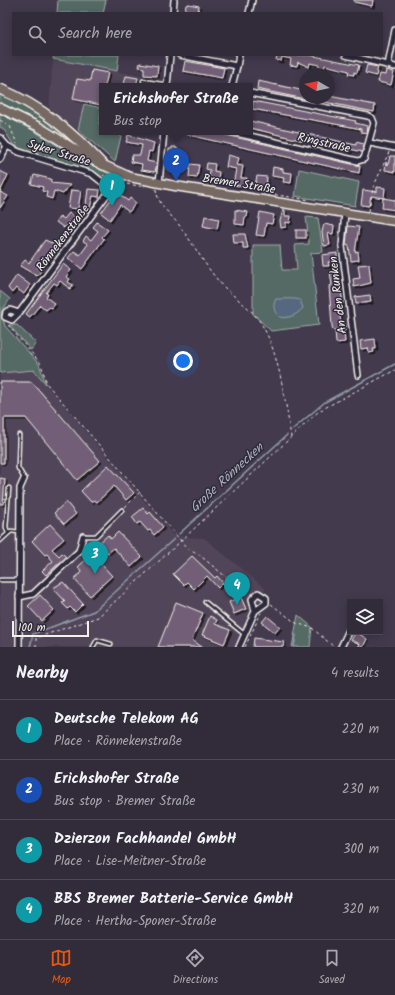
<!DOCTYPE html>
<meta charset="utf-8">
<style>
:root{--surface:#322c3a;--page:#3a3442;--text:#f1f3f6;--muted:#a8a7af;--line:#4d4854;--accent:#ea580c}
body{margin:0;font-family:Kalam,sans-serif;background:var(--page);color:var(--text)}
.controls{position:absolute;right:12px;bottom:12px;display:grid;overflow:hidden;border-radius:0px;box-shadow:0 2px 10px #0003}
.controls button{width:36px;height:36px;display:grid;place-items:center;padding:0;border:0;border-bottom:1px solid var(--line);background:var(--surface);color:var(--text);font:20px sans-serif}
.compass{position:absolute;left:299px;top:68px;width:36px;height:36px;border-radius:50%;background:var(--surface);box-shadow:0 2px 10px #0003;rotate:279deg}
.scale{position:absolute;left:12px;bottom:10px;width:77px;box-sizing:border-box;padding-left:4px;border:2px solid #f4f1e8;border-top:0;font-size:11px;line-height:14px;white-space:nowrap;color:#f4f1e8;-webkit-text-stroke:3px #2f2a3d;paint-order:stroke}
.you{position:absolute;left:183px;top:361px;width:14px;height:14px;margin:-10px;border:3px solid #fff;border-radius:50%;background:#1a73e8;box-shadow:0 0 0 6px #1a73e833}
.badge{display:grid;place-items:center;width:26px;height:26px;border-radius:50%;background:var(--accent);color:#fff;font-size:13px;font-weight:700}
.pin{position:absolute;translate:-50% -33px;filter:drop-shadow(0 1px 2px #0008)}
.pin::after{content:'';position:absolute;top:21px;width:14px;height:12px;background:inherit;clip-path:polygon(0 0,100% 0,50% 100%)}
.popup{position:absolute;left:99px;top:83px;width:154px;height:52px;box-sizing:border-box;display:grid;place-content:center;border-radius:0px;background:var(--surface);filter:drop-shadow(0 1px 3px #0005);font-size:13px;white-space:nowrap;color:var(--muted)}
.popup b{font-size:15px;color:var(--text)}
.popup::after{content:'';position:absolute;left:50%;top:100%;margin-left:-8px;border:8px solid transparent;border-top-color:var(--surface)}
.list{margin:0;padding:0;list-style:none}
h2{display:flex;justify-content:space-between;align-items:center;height:52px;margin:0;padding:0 16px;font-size:17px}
h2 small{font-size:13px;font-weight:400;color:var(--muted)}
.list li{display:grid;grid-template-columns:26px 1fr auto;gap:12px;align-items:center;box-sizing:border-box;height:60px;padding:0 16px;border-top:1px solid var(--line)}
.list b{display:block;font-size:15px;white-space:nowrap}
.list p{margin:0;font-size:13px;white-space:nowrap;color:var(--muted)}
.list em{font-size:13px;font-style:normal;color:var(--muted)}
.icon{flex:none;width:22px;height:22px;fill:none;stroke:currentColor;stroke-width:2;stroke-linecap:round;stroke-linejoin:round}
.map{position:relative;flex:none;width:395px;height:647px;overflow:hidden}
.search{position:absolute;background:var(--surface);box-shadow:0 2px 10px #0003;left:12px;right:12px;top:12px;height:44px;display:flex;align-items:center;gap:10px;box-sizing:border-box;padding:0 14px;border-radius:0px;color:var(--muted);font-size:15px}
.sheet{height:292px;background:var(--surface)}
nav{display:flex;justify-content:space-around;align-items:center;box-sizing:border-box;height:56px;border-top:1px solid var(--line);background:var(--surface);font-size:11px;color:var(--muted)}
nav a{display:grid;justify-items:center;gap:2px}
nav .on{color:var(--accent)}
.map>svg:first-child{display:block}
.built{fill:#51455a}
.green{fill:#546a65;stroke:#a4aea6}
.water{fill:#546880;stroke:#949faa}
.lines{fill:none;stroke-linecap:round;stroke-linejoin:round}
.stream{stroke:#949faa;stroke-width:1.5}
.building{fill:#725e77;stroke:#f4f1e8;filter:url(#shadow)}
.lane-casing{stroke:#f4f1e8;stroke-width:5.5}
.street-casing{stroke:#f4f1e8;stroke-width:8}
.primary-casing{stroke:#f4f1e8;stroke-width:11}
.highway-casing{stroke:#f4f1e8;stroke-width:12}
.path{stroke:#f4f1e8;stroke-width:1;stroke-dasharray:3 3;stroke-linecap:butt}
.lane{stroke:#2f2a3d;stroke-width:2.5}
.street{stroke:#2f2a3d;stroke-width:5}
.primary{stroke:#766964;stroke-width:8}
.highway{stroke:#766964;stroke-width:9}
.labels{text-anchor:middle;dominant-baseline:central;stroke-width:3;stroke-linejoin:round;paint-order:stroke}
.street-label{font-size:12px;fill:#f4f1e8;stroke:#2f2a3d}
.water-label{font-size:13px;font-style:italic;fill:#acb3b9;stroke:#2f2a3d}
</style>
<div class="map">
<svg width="395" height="647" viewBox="0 0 395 647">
<defs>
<filter id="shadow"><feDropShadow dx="2" dy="2" stdDeviation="0" flood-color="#0009"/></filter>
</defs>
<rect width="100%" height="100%" fill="#433a4e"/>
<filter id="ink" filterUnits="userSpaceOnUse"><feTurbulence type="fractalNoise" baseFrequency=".025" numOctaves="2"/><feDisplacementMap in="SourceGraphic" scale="8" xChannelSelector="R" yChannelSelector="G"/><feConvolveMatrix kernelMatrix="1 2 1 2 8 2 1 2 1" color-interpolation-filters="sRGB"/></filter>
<g filter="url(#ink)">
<g class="built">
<polygon points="53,59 165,81 165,86 102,86 102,108 84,104 78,130 49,108"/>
<polygon points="34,370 174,536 204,538 265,588 242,647 0,647 0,373"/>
</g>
<g class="green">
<polygon points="58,0 106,0 103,13 57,13"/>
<polygon points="54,55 119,55 117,71 53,59"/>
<polygon points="0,92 44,115 86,153 33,119 0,103"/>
<polygon points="84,104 102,108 99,124 102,124 102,132 122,132 115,162 78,130"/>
<path d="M0 114C29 126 54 144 82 160 93 166 105 170 114 179L111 182 106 181 90 169 62 163 20 148 13 144 4 130 0 127Z"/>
<polygon points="299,169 359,182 355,206 295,196"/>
<polygon points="306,217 318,218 323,252 311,253 319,325 271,331 253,314 253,245 280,245 282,270 297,270 295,245 309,244"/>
<polygon points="0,291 10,299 1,312 5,326 39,364 46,384 34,370 0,373"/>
<polygon points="9,325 17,325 36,343 31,350"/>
<polygon points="298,615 312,627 310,647 292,647"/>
</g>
<path class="water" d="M276 299C283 299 294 298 300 300L303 308C297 315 288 319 280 317 274 313 272 305 276 299Z"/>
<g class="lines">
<g class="stream">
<polyline points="293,429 325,402 395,364"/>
<polyline points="179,534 287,435"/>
<polyline points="30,647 33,634 94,611 174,539"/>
<polyline points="294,647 296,635"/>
</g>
</g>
<g class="building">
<polygon points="354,0 373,0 372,6 354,2"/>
<polygon points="189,4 199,6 198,13 184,13 186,5"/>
<polygon points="277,55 309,55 359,65 357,73 354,72 354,75 348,74 349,71 325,65 324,69 319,68 319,65 310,63 309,67 298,62 297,66 290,65 291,59 282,57 281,61 276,60"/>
<polygon points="185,61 224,68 222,78 183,71"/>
<polygon points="140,63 158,66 157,76 144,75 144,68 139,67"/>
<polygon points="367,65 378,67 376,76 365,73"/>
<polygon points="92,70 108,73 105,86 102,86 101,105 73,99 77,79 90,81"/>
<polygon points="386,70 394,72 391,85 378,82 380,74 385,75"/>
<polygon points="126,76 138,78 136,86 124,84"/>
<polygon points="258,81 305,91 305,99 257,89"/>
<polygon points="329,96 375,105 374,112 315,100 316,98 329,98"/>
<polygon points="253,101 356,121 355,123 368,126 367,133 361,132 361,129 346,126 252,109"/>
<polygon points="250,121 356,145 356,142 364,144 362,152 350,149 350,152 250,128"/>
<polygon points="186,132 217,133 360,166 359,173 201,138 186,134"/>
<polygon points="128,135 154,143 152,152 149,151 147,161 157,163 155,172 141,170 142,164 131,162 132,155 140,155 142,145 126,142"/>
<polygon points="172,147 176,147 176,149 178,149 176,170 168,170 169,149 172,149"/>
<polygon points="228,155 239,158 237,165 243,166 241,178 247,178 246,187 233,185 236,169 226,167"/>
<polygon points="390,156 395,156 395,172 385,170 386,162 388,165"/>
<polygon points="207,163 215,164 214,171 219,172 218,180 209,178 210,170 206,169"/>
<polygon points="190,164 199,165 197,178 189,177"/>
<polygon points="273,167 283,169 283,172 292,173 291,183 283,182 284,178 272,176"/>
<polygon points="0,171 8,175 0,192 8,196 0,208"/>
<polygon points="34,175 51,179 51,183 70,185 63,194 54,191 52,199 46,197 47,192 42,191 43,187 31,184"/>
<polygon points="257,176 267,177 266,187 255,185"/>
<polygon points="377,187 385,188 384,198 371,196 369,206 361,205 363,190 377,192"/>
<polygon points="88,189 100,190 99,197 93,196 89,212 85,212"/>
<polygon points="71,190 81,191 78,209 68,208"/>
<polygon points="116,192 128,201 130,198 136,203 129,212 120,205 110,220 101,213"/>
<polygon points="383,198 395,200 395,210 382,208"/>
<polygon points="235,210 248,212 247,217 245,217 244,225 235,224"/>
<polygon points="283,210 285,210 285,216 291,216 290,223 286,222 286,227 281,228 280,221"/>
<polygon points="260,212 274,215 272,224 266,223 264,236 256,235"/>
<polygon points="69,213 79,221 75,227 69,222 64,228 56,222 60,216 64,219"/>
<polygon points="205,216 219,219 217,229 203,226"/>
<polygon points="97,222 108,230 102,237 104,239 82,269 68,258 74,251 80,255 88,244 83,241 86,236 91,240 98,231 93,227"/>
<polygon points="324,224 334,226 333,234 328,233 330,245 324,246 322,232"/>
<polygon points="348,226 359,227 355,252 358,251 359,260 351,261 349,246 346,245"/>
<rect x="296" y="230" width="10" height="8"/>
<polygon points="233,234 245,234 248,248 243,248 243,243 234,243"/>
<polygon points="45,240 56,245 46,263 40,259 36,265 41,271 37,276 20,266 25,260 29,263"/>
<polygon points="337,253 337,261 328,262 329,266 323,266 322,255"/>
<polygon points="63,264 71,270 66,277 70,279 68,282 73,285 70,289 60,281 57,285 54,283 46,293 48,294 46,297 55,304 52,308 50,307 46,310 40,305 30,317 26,314"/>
<polygon points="369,264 371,283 354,287 353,279 360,278 358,265"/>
<polygon points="338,271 343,304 339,305 341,325 345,324 345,331 344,331 345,342 336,343 335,330 333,330 332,326 329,286 332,285 330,272"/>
<polygon points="17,275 30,285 24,294 16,288 12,293 8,288"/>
<polygon points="370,295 371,302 356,304 355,297"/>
<polygon points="375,339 376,349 373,349 374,352 369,353 368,348 361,349 360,341"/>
<polygon points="0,382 32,382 100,461 77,480 26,418 4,418 4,463 0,463"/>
<polygon points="108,465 134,493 126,500 114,486 97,502 94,500 91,502 81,491"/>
<polygon points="0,478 5,479 3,504 0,504"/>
<polygon points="66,502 76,514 64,524 54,513"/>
<polygon points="143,508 148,514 150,512 163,527 154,535 150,530 148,531 140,522 137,524 132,517"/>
<polygon points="50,524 64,539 52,549 59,556 62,553 66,557 46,575 42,571 53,561 47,554 45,555 32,541"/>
<polygon points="118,532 142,557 131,567 114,548 108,553 99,543 108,535 111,539"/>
<polygon points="92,554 112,576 90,596 74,579 82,572 78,567"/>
<polygon points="192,556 215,578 217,576 223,583 218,588 207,576 194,589 187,582 184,585 173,574"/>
<polygon points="63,582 83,604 75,612 70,607 68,609 62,603 65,601 53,588"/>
<polygon points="40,595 54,610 42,621 28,606"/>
<polygon points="241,597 246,609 234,614 229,602"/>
<polygon points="176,602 203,613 192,640 202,647 158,647"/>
<polygon points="210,616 217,620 215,624 230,630 224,644 202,635"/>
<polygon points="267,616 280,627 275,633 262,622"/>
<polygon points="356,632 367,639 363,647 358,647 360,644 351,640"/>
<polygon points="254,638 284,642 283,647 253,647"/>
</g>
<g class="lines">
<defs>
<g id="lane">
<polyline points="143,81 167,85"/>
<polyline points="19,435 18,468 24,478"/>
<polyline points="8,533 6,527 9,488"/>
<polyline points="83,536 96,536 122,510"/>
<polyline points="0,541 11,531 19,532"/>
<polyline points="0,580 19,580"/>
<polyline points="205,602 244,634"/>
<polyline points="93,647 97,640 111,644"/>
</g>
<g id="street">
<polyline points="173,13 174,0"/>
<polyline points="249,13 252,0"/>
<polyline points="180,55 237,66 239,55"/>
<polyline points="346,55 395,67"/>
<polyline points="388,65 395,30"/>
<polyline points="167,86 170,55"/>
<polyline points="232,86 237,66"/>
<polyline points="232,132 358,161 364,159 374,123 372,118 368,116 250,93"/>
<polyline points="0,138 7,146 19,152 92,174 111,189"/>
<polyline points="370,143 395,148"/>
<polyline points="0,159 7,146"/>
<polyline points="159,183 164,132"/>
<polyline points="345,213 342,246 358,375"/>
<polyline points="19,313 10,310 6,312 5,317 12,320 19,313 111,189 120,173"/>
<polyline points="19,597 33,594 79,551 83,536"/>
<polyline points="19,647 20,488 24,479"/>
<polyline points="239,647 255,611 252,599 258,593 266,598 266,603 255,611"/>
<polyline points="341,647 350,628"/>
</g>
<polyline id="primary" points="0,108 39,127 90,159 130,177 175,186 395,221"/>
<path id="highway" d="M0 89C41 106 73 133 103 165"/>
</defs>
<use href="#lane" class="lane-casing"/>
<use href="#street" class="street-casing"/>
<use href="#primary" class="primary-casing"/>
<use href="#highway" class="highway-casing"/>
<g class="path">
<polyline points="0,120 10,126 17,144"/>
<polyline points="103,175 110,180"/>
<polyline points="121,183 145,187"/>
<path d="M156 189C157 205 174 217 182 229 196 248 207 269 223 286 237 300 252 308 262 325 279 353 286 404 291 437"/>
<polyline points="263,193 310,200"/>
<polyline points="369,211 373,188 389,152"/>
<polyline points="8,325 41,364 47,384 187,548 197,553 249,596"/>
<polyline points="125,507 140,492"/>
<polyline points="271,604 296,623 312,628 334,647"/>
<polyline points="36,647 36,638 98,617 181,541 319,411 395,370"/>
<polyline points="245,647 261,613"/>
</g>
<use href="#lane" class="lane"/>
<use href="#street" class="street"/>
<use href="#primary" class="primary"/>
<use href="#highway" class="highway"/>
</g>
</g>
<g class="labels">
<g class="street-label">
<text transform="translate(324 143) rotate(13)">Ringstraße</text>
<text transform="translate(59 153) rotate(17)">Syker Straße</text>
<text transform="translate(239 184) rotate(9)">Bremer Straße</text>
<text transform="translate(63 238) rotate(-53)">Rönnekenstraße</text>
<text transform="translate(338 295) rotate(-97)">An den Runken</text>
</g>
<g class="water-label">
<text transform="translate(227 478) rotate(-43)">Große Rönnecken</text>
</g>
</g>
</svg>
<div class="controls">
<button><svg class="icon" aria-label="layers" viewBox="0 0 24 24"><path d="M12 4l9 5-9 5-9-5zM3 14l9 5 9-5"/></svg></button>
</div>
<svg class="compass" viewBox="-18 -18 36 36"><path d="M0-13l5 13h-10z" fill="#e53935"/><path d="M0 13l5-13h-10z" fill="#a8a7af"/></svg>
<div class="scale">100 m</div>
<div class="you"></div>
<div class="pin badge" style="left:112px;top:206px;background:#0f9aa8">1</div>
<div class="pin badge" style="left:176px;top:181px;background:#1a4fb4">2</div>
<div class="popup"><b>Erichshofer Straße</b>Bus stop</div>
<div class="pin badge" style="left:95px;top:574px;background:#0f9aa8">3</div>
<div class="pin badge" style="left:237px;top:605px;background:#0f9aa8">4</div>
<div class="search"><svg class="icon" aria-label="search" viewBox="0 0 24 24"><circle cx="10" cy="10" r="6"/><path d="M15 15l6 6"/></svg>Search here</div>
</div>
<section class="sheet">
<h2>Nearby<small>4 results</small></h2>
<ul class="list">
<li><span class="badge" style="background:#0f9aa8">1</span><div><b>Deutsche Telekom AG</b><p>Place · Rönnekenstraße</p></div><em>220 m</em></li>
<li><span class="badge" style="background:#1a4fb4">2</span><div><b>Erichshofer Straße</b><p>Bus stop · Bremer Straße</p></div><em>230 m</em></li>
<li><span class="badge" style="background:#0f9aa8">3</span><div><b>Dzierzon Fachhandel GmbH</b><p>Place · Lise-Meitner-Straße</p></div><em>300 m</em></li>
<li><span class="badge" style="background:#0f9aa8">4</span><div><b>BBS Bremer Batterie-Service GmbH</b><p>Place · Hertha-Sponer-Straße</p></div><em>320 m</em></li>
</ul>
</section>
<nav>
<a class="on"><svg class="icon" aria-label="map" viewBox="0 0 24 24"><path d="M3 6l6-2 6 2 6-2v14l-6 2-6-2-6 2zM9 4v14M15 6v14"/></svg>Map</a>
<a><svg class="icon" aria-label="directions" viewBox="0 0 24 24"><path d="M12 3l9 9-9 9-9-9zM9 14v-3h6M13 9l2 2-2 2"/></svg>Directions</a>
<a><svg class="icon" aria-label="saved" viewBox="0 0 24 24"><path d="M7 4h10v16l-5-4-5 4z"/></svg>Saved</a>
</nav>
